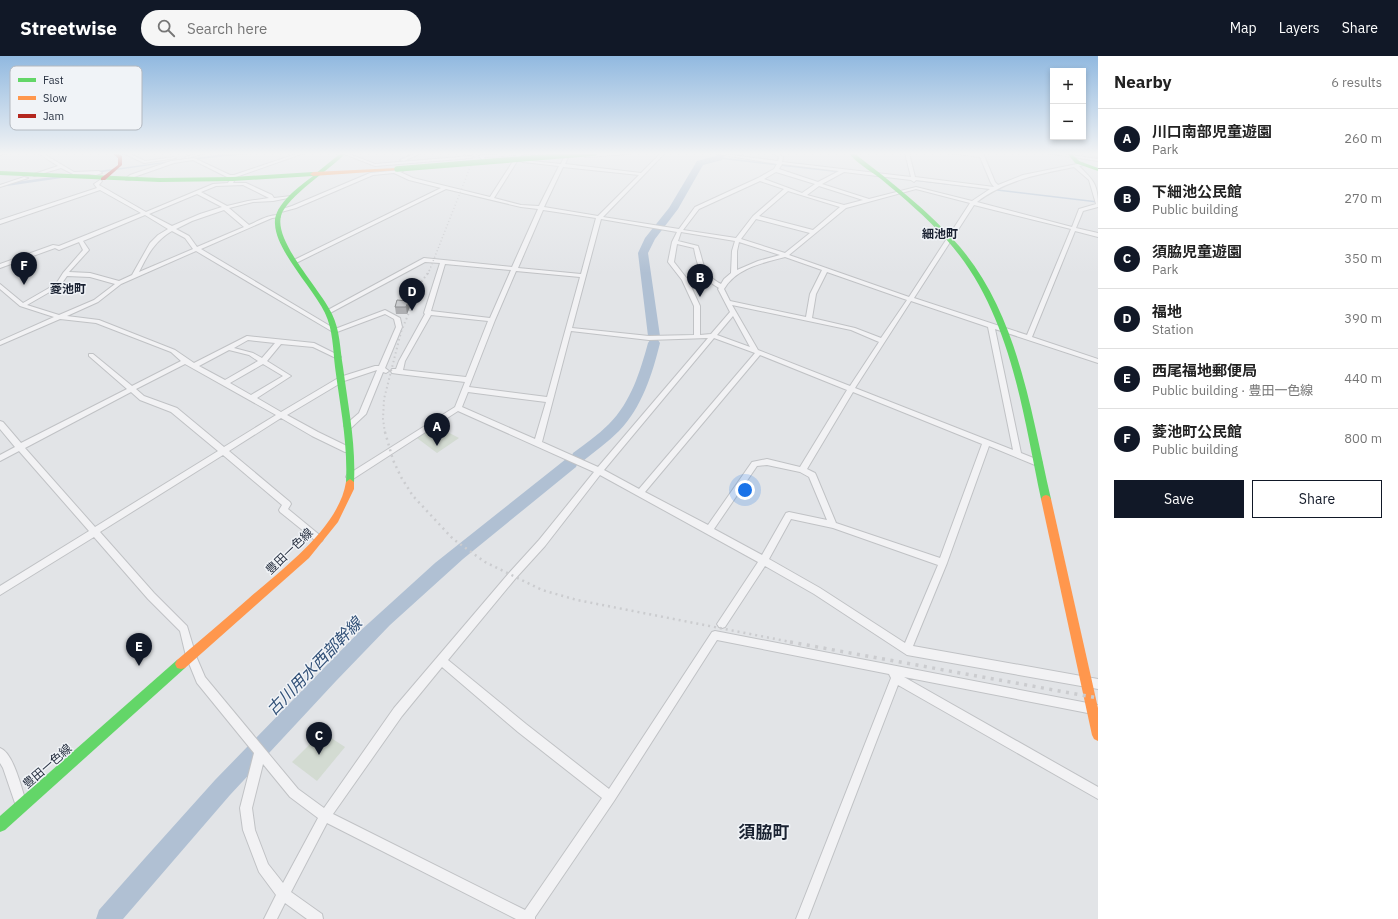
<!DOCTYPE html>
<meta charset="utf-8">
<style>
:root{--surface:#fff;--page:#f6f6f6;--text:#222;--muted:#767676;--line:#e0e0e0;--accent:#111827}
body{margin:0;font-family:"IBM Plex Sans","Noto Sans JP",sans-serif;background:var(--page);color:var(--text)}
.controls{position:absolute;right:12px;top:12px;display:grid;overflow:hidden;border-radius:0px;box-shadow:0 2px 6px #0003}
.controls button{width:36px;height:36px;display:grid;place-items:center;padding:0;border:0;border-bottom:1px solid var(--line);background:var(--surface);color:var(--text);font:20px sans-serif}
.you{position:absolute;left:745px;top:434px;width:14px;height:14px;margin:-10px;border:3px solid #fff;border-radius:50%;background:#1a73e8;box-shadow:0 0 0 6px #1a73e833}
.badge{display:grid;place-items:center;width:26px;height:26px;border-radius:50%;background:var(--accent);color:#fff;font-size:13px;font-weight:700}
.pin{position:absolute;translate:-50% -33px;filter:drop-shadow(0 1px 2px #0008)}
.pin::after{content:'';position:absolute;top:21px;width:14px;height:12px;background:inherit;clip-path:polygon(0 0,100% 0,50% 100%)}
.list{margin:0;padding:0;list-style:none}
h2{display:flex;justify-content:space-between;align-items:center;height:52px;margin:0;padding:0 16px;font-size:17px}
h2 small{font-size:13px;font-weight:400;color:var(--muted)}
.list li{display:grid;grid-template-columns:26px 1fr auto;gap:12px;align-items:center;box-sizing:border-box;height:60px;padding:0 16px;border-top:1px solid var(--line)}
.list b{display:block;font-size:15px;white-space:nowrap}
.list p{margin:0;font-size:13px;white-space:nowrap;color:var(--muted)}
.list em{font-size:13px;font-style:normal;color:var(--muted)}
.actions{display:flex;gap:8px;padding:12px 16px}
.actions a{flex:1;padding:9px 0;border:1px solid var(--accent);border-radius:0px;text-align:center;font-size:14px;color:var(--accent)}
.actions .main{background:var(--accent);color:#fff}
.icon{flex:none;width:22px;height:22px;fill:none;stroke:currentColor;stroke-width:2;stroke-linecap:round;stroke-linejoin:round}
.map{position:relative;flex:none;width:1098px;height:863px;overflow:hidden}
header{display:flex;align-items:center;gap:24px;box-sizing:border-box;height:56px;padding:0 20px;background:var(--accent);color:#fff}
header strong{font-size:19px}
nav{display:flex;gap:22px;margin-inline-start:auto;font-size:14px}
.search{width:280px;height:36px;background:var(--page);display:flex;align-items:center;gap:10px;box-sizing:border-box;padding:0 14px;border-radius:22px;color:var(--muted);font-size:15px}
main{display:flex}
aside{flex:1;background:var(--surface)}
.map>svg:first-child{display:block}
.green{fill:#d3dbd2}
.water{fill:#b0c0d3}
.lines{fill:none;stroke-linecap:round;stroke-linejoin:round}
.stream{stroke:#b0c0d3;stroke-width:1.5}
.river{fill:#b0c0d3;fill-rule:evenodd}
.street-casing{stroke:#c0c2c5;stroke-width:2}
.street{fill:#f2f2f4;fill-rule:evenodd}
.fast{fill:#63d668;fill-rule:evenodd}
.slow{fill:#ff974d;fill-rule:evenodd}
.jam{fill:#b3261e;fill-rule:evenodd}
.rail-far3{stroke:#cbcccf;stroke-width:1.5;stroke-dasharray:1 2.5;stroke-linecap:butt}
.rail-far2{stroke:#cbcccf;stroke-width:2;stroke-dasharray:1.5 3;stroke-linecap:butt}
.rail-far1{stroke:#cbcccf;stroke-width:2.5;stroke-dasharray:2 4;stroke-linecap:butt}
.rail{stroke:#cbcccf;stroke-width:3.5;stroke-dasharray:3 5.5;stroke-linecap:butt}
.fast-bridge{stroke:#63d668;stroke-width:5.5}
.wall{fill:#aeafb2}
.shaded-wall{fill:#8d8f91}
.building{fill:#cacccf;stroke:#8d8f91}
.labels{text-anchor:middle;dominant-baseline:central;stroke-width:3;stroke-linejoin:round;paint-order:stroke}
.far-quarter-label{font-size:12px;font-weight:bold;fill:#1a2232;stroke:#f0f3f7}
.street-label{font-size:12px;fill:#283141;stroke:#f0f3f7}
.near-water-label{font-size:16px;font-style:italic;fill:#315077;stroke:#f0f3f7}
.near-quarter-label{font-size:17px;font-weight:bold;fill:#1a2232;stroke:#f0f3f7}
.key{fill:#f0f3f7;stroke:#b4b9c0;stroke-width:1}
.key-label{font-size:11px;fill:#283141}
</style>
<header>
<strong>Streetwise</strong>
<div class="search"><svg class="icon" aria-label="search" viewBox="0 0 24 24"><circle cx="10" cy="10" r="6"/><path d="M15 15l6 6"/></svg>Search here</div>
<nav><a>Map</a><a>Layers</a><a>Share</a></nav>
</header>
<main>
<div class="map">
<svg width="1098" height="863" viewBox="0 0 1098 863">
<rect width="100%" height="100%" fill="#e2e4e7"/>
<g class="green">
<polygon points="436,370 459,382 437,397 417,382"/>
<polygon points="322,676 345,691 317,725 292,706"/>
</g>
<polygon class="water" points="232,97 259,97 179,105 0,131 0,128"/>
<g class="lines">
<g class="stream">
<polyline points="719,102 842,116"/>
<polyline points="914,124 1098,146"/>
</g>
<path class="river" d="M718 97H721L725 99 722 104 703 109 678 153 655 183 648 197 660 280 658 283H654L658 284 660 287C652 319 642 351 619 375 608 386 595 395 583 405L578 406 576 411 463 503 390 569 336 625 230 739 123 863H96L99 854 145 802 215 724 359 576 435 507 566 403 571 402 573 397C585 388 598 379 609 368 631 346 640 316 648 287L650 284 654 283H650L648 280 638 197 645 182 669 152 697 105 716 100Z"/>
<defs>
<g id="street">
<polygon points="0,97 7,97 0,99"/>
<polygon points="38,97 42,97 74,116 99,115 102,117 96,119 89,118 73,118 61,112 34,120 34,118 58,110"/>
<polygon points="123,97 128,97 145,105 174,101 176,102 144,107"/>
<polygon points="200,97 206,97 187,102 185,101"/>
<path d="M299 97H304L236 121 233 127H246L272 139 274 142 291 140 293 141 273 145 253 146 229 152 249 169C258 165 269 158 280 159V161L272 162 201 193 335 273 385 254 400 262 402 271 385 312 389 315 386 317 383 316 366 358 351 372 348 373 344 370 359 357 377 314 344 325 287 359 318 376 351 392 352 394 351 396H345L312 380 281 362 229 395 290 446 291 448 288 453 322 481 323 483 322 485 319 487 316 485 280 456 279 454 282 449 223 399 100 476 154 537 187 570 196 600 205 621 298 733 324 752 394 652 509 517 539 484 594 416 458 355 353 423 350 424 346 421 347 419 455 351 465 326 399 318 392 317 391 315 392 313H396L399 305 425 258 424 257 440 207 425 206 330 257H326V255L424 202 512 211 538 153 521 151 446 133 296 207 293 205 294 204 441 132 409 124 394 117 373 119 296 152 281 156 279 155V154L292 150 370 117 401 114 403 115 400 116 413 122 490 141 517 99 484 101 485 104 483 105 479 100 481 99 534 97 521 99 494 142 521 149 539 150 559 110 523 106 521 105V104L561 108 566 97H570L565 108 641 117 661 97H665L603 161 679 173 695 151 758 122 774 113 777 108 718 98 716 97 778 105 779 101 773 97H777L783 101 782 106 911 121 905 97H909L915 121 994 131 991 127 980 101 950 97 979 98V97H983L995 126 998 129 1023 119 1082 107 1084 108V109L1079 110C1094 125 1098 128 1098 151L1083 155 1076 172 1098 177V181L1075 175 1032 281 1098 303V307L995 273 1021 397 1041 405 1042 407 1038 410 1035 409 989 390 947 507 913 590 1098 623V633L907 599 814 538 765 510 725 571 722 572 719 571 717 568 719 565 758 506 600 419 545 490 515 523 448 604 526 668 609 733 712 576 715 575 1098 649V659L904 621 1098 731V743L898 629 808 863H796L891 622 889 618 717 584 614 745 535 861V863H516L327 767 291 836 322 858 323 863H307L285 847 277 863H264L276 839 259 816 243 774 240 752 254 697 197 627 186 600 180 575 148 543 94 481 0 539V530L89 475 19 395 0 405V399L15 391 0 373V365L3 366 21 387 127 333 89 300V298H93L132 330 181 305 171 296 96 267 60 263 0 289V285L54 261 20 250 0 233V228L23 247 56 228 63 217 83 194 79 186 59 194 55 192 0 212V208L53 189 59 190 141 157 100 134 0 168V164L97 132 94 128 100 124 102 125 99 129 146 156 213 128 228 127 231 121H227L193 104 174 107 134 121 130 124H126V122L130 119 171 105 194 102 230 119H234ZM782 108 839 115 818 126 779 113ZM563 111 639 119 598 160 544 151ZM1074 111 1089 124 1096 148 1079 153 1072 171 977 146C1006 124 1039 118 1074 111ZM776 116 815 128 802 137 764 123ZM844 116 911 124 914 126 916 124 990 133 972 145 916 131 869 143 822 128ZM760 125 784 133 753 160 736 182 683 174 699 153ZM243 129 269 142 248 145 227 150 201 136 216 130ZM819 130 863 144 844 149 807 139ZM916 133 970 147 909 241 789 199 846 152ZM788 135 840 151 813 174 759 160ZM197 138 222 151 200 158 172 170 149 158ZM974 149 1071 173 1027 279 914 242ZM224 154 244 171 197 191 189 180 176 173 192 165ZM543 154 596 162 581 218 518 212ZM145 159 168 173 158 179 150 187 132 219 119 225 90 217 69 216 89 194 83 185ZM601 163 677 176 672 186 668 206 682 224 694 250V279L649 280 572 272ZM756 163 810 177 785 197 741 183ZM172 175 185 182 193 193 139 216C148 198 155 185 172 175ZM681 176 735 185 732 195 731 217 724 223 721 228C702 218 704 207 698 190L678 185ZM739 186 780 199 758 205 737 214V195ZM677 188 694 192C697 210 702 223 719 232L718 233 730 256 711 278 700 279V250L688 224 674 206ZM196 195 333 276H337L385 258 394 263 396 271 379 310H375L340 321 281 356 257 342 291 320 267 305 281 288 313 291 338 303 341 301 340 300 314 287 247 280 194 307 175 294 99 264 67 260 98 246 121 228ZM785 201 822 214 810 238 806 261 730 245 724 233C736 212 763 207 785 201ZM445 208 511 214 490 262 431 255ZM516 215 580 221 547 341 469 331 495 264ZM827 216 907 244 881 282 855 272 812 262 816 238ZM67 220 90 221 115 228 94 244 59 259 27 249 60 230ZM911 245 988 271 1013 394 855 332ZM732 249 851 274 879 286 850 330 758 294ZM431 259 488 265 466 321 403 314 405 305ZM733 260 750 291 717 279ZM571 275 649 284 708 282 598 411 542 386ZM714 282 755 297 639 433 604 414ZM248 284 275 287 262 302 253 297 234 292ZM229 294 249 299 258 305 225 324 199 310ZM760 299 847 334 800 411 767 403 752 406 708 469 645 436ZM185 308 276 359 224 391 177 352 144 340 136 333ZM263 308 283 320 251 339 230 327ZM131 336 140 344 171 356 218 395 95 471 25 392ZM468 336 546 346 535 383 462 351ZM853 336 982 388 940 502 836 467 816 419 815 417 807 413ZM767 409 800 416 809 421 827 464 789 456 786 457 762 499 714 473 757 410ZM791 463 833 472 938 509 905 587 820 532 769 503ZM442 611 518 676 602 742 525 854 333 758 402 660ZM263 708 290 741 318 762 283 827 268 808 255 774 252 752Z"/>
<polygon points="342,97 347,97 375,108 471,100 473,101 471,102 375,110"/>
<polygon points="416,97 421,97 404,105 400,104"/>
<polygon points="616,97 631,97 629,98 586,101 584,100 586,99"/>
<polygon points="1047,97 1056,97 1098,103 1098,105"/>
<polygon points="24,121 28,122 0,131 0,129"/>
<path d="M0 692C14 697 22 735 27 749L25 753 21 755 17 753 3 712 0 707Z"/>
</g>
</defs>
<use href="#street" class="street-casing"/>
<use href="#street" class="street"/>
<g class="fast">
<path d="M341 97H346C332 112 286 141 281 160 274 186 321 234 332 258 340 274 340 293 343 311 348 350 356 387 354 426L350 429 346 426C348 387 340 350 335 311 333 293 333 274 325 257 313 232 276 195 275 168 273 149 300 130 313 120L233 125 160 126 0 119V115L160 122 233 121 313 116 315 118Z"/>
<path d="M849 97H854C891 126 929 155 960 191 1019 261 1031 357 1051 443L1049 446H1043L1041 443C1022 352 1010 254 946 183 926 161 904 142 881 123 871 115 856 107 849 97Z"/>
<polygon points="1067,97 1071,97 1079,105 1098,112 1098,115 1075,107"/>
<polygon points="181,603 185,604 187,608 185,612 5,774 0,776 0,760 177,604"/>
</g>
<g class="slow">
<polygon points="397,112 399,113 399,114 313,120 310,118 313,116"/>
<path d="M350 423 354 426V433L338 466 309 502 185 612 181 613 177 612 175 608 177 604C201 584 225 563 248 543 281 514 339 472 346 426Z"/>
<polygon points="1046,439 1049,440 1051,443 1098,652 1098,685 1094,683 1092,679 1041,443 1043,440"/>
</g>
<polygon class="jam" points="112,97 117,97 122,100 122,109 105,124 101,124 101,122 118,109 118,102"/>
<g class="rail-far3">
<polyline points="473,105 477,97"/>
<polyline points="427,218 431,212"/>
<polyline points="428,218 471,109"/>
</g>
<polyline class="rail-far2" points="385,377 383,363 384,343 401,276 422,225 428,217"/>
<polyline class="rail-far1" points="385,376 393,404 401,421 413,440 453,483 485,506 542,534 577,544 796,587"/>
<polyline class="rail" points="790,586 1098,642"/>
<polyline class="fast-bridge" points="397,113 595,97"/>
</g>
<polygon class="wall" points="395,251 410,251 407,258 396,258"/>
<polygon class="shaded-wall" points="408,245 410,251 407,258 406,251"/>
<polygon class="building" points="397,244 408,245 406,251 395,251"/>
<linearGradient id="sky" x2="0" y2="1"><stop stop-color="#91b9e0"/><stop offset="0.45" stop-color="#f2f3f4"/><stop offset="1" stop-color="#f2f3f4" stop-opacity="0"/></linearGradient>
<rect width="1098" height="217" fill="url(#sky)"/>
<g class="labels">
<g class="far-quarter-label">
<text x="940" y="177">細池町</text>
<text x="68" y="232">菱池町</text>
</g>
<g class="street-label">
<text transform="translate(289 495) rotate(-44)">豊田一色線</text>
<text transform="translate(47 710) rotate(-41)">豊田一色線</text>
</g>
<g class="near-water-label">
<text transform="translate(314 610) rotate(-46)">古川用水西部幹線</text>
</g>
<g class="near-quarter-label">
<text x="764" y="776">須脇町</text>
</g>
</g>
<rect x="10" y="10" width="132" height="64" rx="6" class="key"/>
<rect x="18" y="22" width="18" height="4" fill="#63d668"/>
<rect x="18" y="40" width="18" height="4" fill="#ff974d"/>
<rect x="18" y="58" width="18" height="4" fill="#b3261e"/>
<g class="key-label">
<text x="43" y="28">Fast</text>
<text x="43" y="46">Slow</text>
<text x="43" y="64">Jam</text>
</g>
</svg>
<div class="controls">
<button>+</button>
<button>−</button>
</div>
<div class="you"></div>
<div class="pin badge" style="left:437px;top:390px">A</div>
<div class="pin badge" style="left:700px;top:241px">B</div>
<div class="pin badge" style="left:319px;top:699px">C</div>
<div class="pin badge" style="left:412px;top:255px">D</div>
<div class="pin badge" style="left:139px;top:610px">E</div>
<div class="pin badge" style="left:24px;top:229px">F</div>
</div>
<aside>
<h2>Nearby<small>6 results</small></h2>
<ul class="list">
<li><span class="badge">A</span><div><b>川口南部児童遊園</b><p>Park</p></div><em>260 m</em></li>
<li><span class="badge">B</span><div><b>下細池公民館</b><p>Public building</p></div><em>270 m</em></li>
<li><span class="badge">C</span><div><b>須脇児童遊園</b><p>Park</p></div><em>350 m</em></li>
<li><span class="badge">D</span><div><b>福地</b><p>Station</p></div><em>390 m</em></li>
<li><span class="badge">E</span><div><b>西尾福地郵便局</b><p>Public building · 豊田一色線</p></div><em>440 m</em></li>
<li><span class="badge">F</span><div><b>菱池町公民館</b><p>Public building</p></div><em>800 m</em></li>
</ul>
<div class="actions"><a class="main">Save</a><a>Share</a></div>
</aside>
</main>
